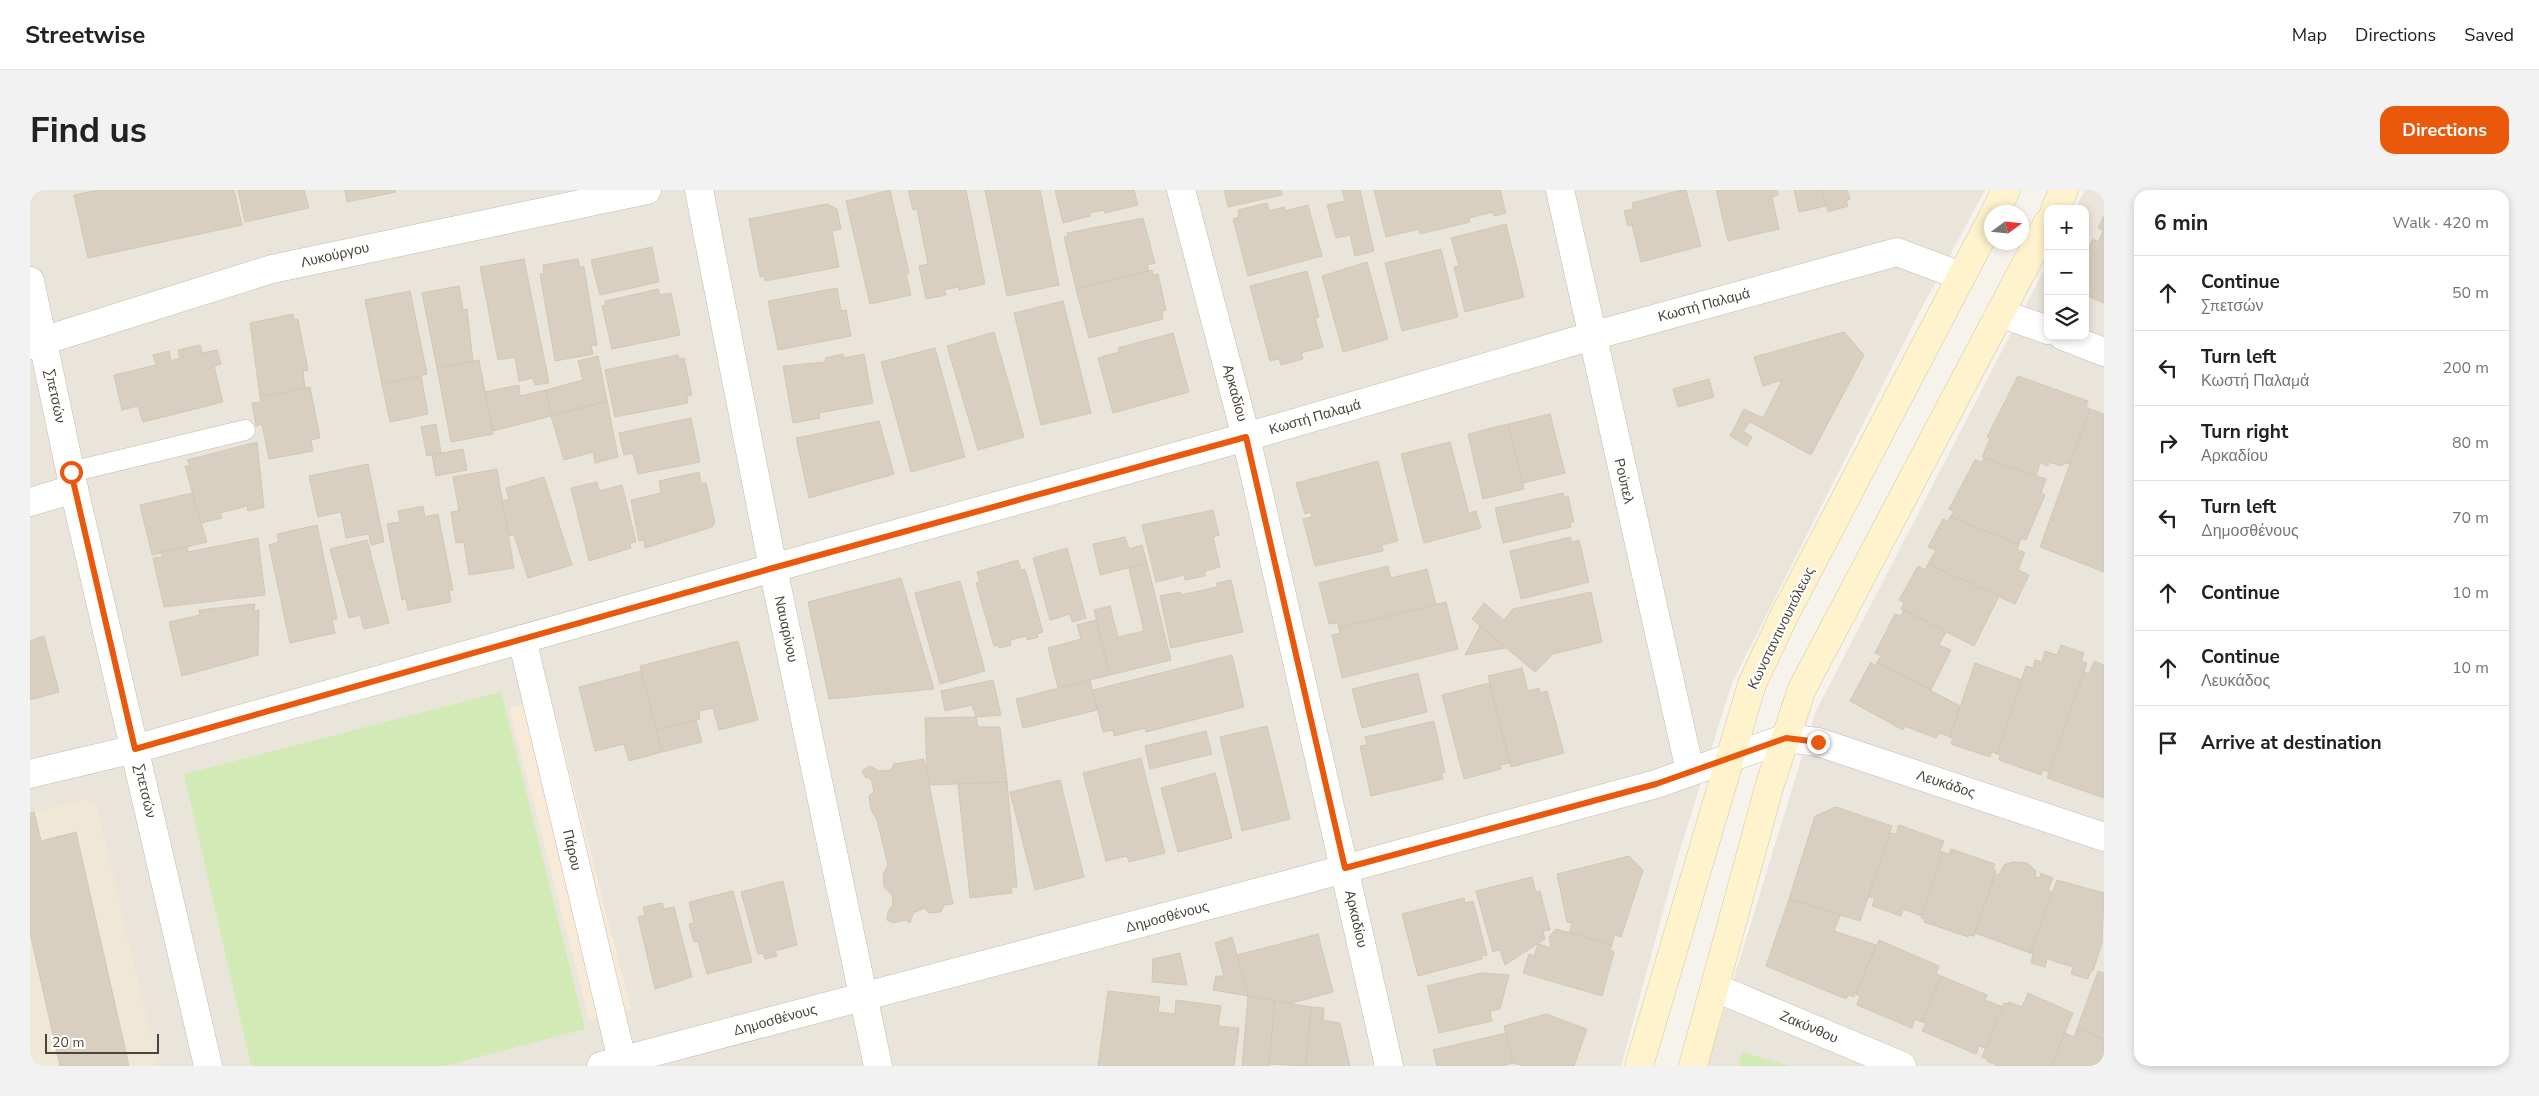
<!DOCTYPE html>
<meta charset="utf-8">
<style>
:root{--surface:#fff;--page:#f2f2f2;--text:#222;--muted:#767676;--line:#e0e0e0;--accent:#ea580c}
body{margin:0;font-family:"Nunito Sans",sans-serif;background:var(--page);color:var(--text)}
.controls{position:absolute;right:15px;top:15px;display:grid;overflow:hidden;border-radius:10px;box-shadow:0 2px 8px #0003}
.controls button{width:45px;height:45px;display:grid;place-items:center;padding:0;border:0;border-bottom:1px solid var(--line);background:var(--surface);color:var(--text);font:25px sans-serif}
.compass{position:absolute;left:1954px;top:15px;width:45px;height:45px;border-radius:50%;background:var(--surface);box-shadow:0 2px 8px #0003;rotate:75deg}
.scale{position:absolute;left:15px;bottom:12px;width:114px;box-sizing:border-box;padding-left:5px;border:2px solid #4b4439;border-top:0;font-size:14px;line-height:18px;white-space:nowrap;color:#4b4439;-webkit-text-stroke:4px #fff;paint-order:stroke}
.stop{position:absolute;width:15px;height:15px;margin:-11px;border:4px solid #ea580c;border-radius:50%;background:#fff}
.stop.end{background:#ea580c;border-color:#fff;box-shadow:0 1px 5px #0008}
.list{margin:0;padding:0;list-style:none}
h2{display:flex;justify-content:space-between;align-items:center;height:65px;margin:0;padding:0 20px;font-size:21px}
h2 small{font-size:16px;font-weight:400;color:var(--muted)}
.list li{display:grid;grid-template-columns:32px 1fr auto;gap:15px;align-items:center;box-sizing:border-box;height:75px;padding:0 20px;border-top:1px solid var(--line)}
.list b{display:block;font-size:19px;white-space:nowrap}
.list p{margin:0;font-size:16px;white-space:nowrap;color:var(--muted)}
.list em{font-size:16px;font-style:normal;color:var(--muted)}
.icon{flex:none;width:28px;height:28px;fill:none;stroke:currentColor;stroke-width:2;stroke-linecap:round;stroke-linejoin:round}
.map{position:relative;flex:none;width:2074px;height:876px;overflow:hidden;border-radius:15px}
header{display:flex;align-items:center;gap:30px;box-sizing:border-box;height:70px;padding:0 25px;background:var(--surface);border-bottom:1px solid var(--line)}
header strong{font-size:24px}
nav{display:flex;gap:28px;margin-inline-start:auto;font-size:18px}
.intro{display:flex;align-items:center;justify-content:space-between;box-sizing:border-box;height:120px;padding:0 30px}
h1{margin:0;font-size:35px}
.button{padding:12px 22px;border-radius:15px;background:var(--accent);color:#fff;font-size:18px;font-weight:700}
main{display:flex;gap:30px;padding:0 30px}
aside{flex:1;background:var(--surface);border-radius:15px;box-shadow:0 2px 8px #0003}
.map>svg:first-child{display:block}
.residential{fill:#eae5da}
.commercial{fill:#f7ead8}
.education{fill:#efe8d6}
.green{fill:#d2eab5}
.building{fill:#d8cfc1;stroke:#d3c7b4}
.lines{fill:none;stroke-linecap:round;stroke-linejoin:round}
.service-casing{stroke:#c2bbae;stroke-width:21}
.minor-casing{stroke:#c2bbae;stroke-width:29}
.tertiary-casing{stroke:#c2bbae;stroke-width:29}
.secondary-casing{stroke:#d6c79b;stroke-width:29}
.service{stroke:#fff;stroke-width:20}
.minor{stroke:#fff;stroke-width:28}
.tertiary{stroke:#fff;stroke-width:28}
.secondary{stroke:#fff3cd;stroke-width:28}
.route{stroke:#ea580c;stroke-width:6}
.labels{text-anchor:middle;dominant-baseline:central;stroke-width:4;stroke-linejoin:round;paint-order:stroke}
.street-label{font-size:14px;fill:#4b4439;stroke:#fff}
</style>
<header>
<strong>Streetwise</strong>
<nav><a>Map</a><a>Directions</a><a>Saved</a></nav>
</header>
<div class="intro"><h1>Find us</h1><a class="button">Directions</a></div>
<main>
<div class="map">
<svg width="2074" height="876" viewBox="0 0 2074 876">
<rect width="100%" height="100%" fill="#f6f3ec"/>
<g class="residential">
<polygon points="0,0 1955,0 1889,123 1702,493 1649,663 1591,876 0,876"/>
<polygon points="2055,0 2074,0 2074,876 1677,876 1786,521 2018,72 2018,146 2055,146 2055,19 2045,19"/>
</g>
<polygon class="commercial" points="521,507 601,819 559,830 479,518"/>
<polygon class="education" points="56,609 67,616 128,876 0,876 0,623"/>
<g class="green">
<polygon points="471,502 555,839 414,876 221,876 154,584"/>
<polygon points="1712,862 1760,876 1708,876"/>
</g>
<g class="building">
<polygon points="68,0 204,0 212,35 58,68 44,5"/>
<polygon points="208,0 274,0 279,18 215,32"/>
<polygon points="315,0 365,0 366,2 317,12"/>
<polygon points="860,0 879,83 876,84 881,105 840,114 816,11"/>
<polygon points="878,0 936,0 955,94 929,100 929,97 914,100 916,105 896,109 889,76 898,74 887,19 883,20"/>
<polygon points="955,0 1010,0 1029,95 977,106"/>
<polygon points="1025,0 1104,0 1108,15 1075,23 1074,20 1059,23 1060,26 1033,33"/>
<polygon points="1194,0 1251,0 1252,5 1198,17"/>
<polygon points="1312,0 1330,0 1344,61 1325,66 1320,45 1306,48 1297,15 1315,11"/>
<polygon points="1344,0 1470,0 1476,23 1464,26 1463,22 1439,28 1440,32 1390,44 1389,39 1356,47"/>
<polygon points="1651,0 1656,0 1671,56 1611,72 1602,35 1598,36 1594,21 1603,19 1602,13"/>
<polygon points="1686,0 1747,0 1748,5 1742,7 1749,39 1698,51"/>
<polygon points="1764,0 1792,0 1796,16 1769,22"/>
<polygon points="1792,0 1817,0 1820,9 1816,11 1818,16 1798,22"/>
<polygon points="1237,13 1239,21 1254,17 1255,21 1278,15 1292,66 1218,86 1203,29 1209,27 1208,20"/>
<polygon points="797,14 807,19 811,39 802,41 809,77 735,91 734,86 730,87 719,29"/>
<polygon points="2074,26 2074,49 2070,48 2073,40 2068,38"/>
<polygon points="1113,28 1125,73 1117,75 1119,81 1046,99 1034,47 1038,46 1037,43"/>
<polygon points="1476,34 1494,107 1435,122 1424,77 1429,76 1421,48"/>
<polygon points="2070,48 2074,49 2074,113 2055,105 2055,64 2063,49 2068,52"/>
<polygon points="622,57 629,92 570,105 561,70"/>
<polygon points="1411,59 1428,127 1372,141 1355,73"/>
<polygon points="494,69 519,193 505,195 503,188 489,191 485,167 468,170 450,77"/>
<polygon points="548,69 550,77 554,77 567,155 561,156 563,164 525,171 510,84 514,84 513,75"/>
<polygon points="1337,72 1358,149 1313,162 1292,86"/>
<polygon points="1122,80 1123,85 1128,84 1136,120 1132,121 1133,129 1059,148 1046,99"/>
<polygon points="1277,81 1289,127 1285,128 1293,157 1271,163 1273,169 1251,175 1249,169 1240,171 1220,96"/>
<polygon points="429,96 433,120 437,119 443,171 407,178 392,103"/>
<polygon points="807,98 811,121 816,120 821,146 748,160 738,111"/>
<polygon points="628,99 630,105 641,103 650,145 582,159 572,116 576,115 575,111"/>
<polygon points="380,101 397,184 352,194 335,110"/>
<polygon points="1033,111 1061,223 1011,235 984,123"/>
<polygon points="263,124 264,129 268,130 278,180 273,181 275,198 230,207 220,133"/>
<polygon points="964,142 994,247 948,260 917,156"/>
<polygon points="1814,142 1834,165 1781,265 1720,232 1713,241 1722,247 1717,256 1700,246 1714,219 1733,228 1752,190 1733,196 1724,167"/>
<polygon points="1143,143 1159,202 1083,223 1068,168 1089,162 1088,158"/>
<polygon points="170,155 172,163 187,160 191,174 184,176 193,212 113,232 108,216 92,220 84,185 126,175 123,165 139,161 141,171 150,168 148,160"/>
<polygon points="905,158 935,267 881,282 851,172"/>
<polygon points="813,164 813,168 834,164 843,213 789,223 790,228 763,233 753,176 796,172 795,168"/>
<polygon points="648,165 649,169 654,168 662,205 657,206 658,213 585,227 575,180"/>
<polygon points="568,166 577,211 521,226 516,200 553,190 548,171"/>
<polygon points="449,170 463,244 421,252 407,178"/>
<polygon points="391,186 398,224 360,232 352,194"/>
<polygon points="1988,186 2058,211 2056,216 2060,219 2040,274 2034,273 2032,276 2019,272 2018,276 2010,273 2006,286 1952,267 1960,249 1957,247"/>
<polygon points="1679,189 1684,207 1648,217 1643,199"/>
<polygon points="489,195 490,206 516,200 521,226 463,241 455,202"/>
<polygon points="280,197 290,248 281,250 283,261 239,269 232,234 226,236 222,213 231,212 230,207"/>
<polygon points="577,211 588,267 565,273 563,262 534,270 521,226"/>
<polygon points="2060,219 2074,224 2074,382 2010,357"/>
<polygon points="1520,224 1535,283 1493,293 1478,234"/>
<polygon points="661,228 670,272 608,284 603,263 594,265 589,243"/>
<polygon points="849,231 864,284 779,308 766,248"/>
<polygon points="406,234 411,263 397,266 391,237"/>
<polygon points="1478,234 1494,299 1453,309 1438,244"/>
<polygon points="227,252 234,317 218,321 217,316 190,323 192,328 171,333 155,276 160,276 157,270"/>
<polygon points="1420,252 1439,323 1446,321 1451,338 1394,353 1371,264"/>
<polygon points="433,259 437,280 406,286 402,265"/>
<polygon points="1954,268 2016,289 2011,303 2015,305 1996,350 1991,348 1989,354 1920,327 1924,322 1919,319 1945,270 1952,272"/>
<polygon points="1348,271 1368,351 1352,355 1353,361 1285,376 1273,329 1282,327 1281,322 1275,324 1266,293"/>
<polygon points="338,274 354,352 341,355 339,344 316,348 311,322 288,327 279,286"/>
<polygon points="467,279 484,378 439,385 434,352 426,353 421,322 429,321 423,287"/>
<polygon points="669,282 671,293 676,293 685,332 682,337 615,358 614,350 609,351 601,310 631,303 629,291"/>
<polygon points="514,287 542,375 498,388 484,345 479,346 472,311 479,309 476,298"/>
<polygon points="567,292 569,301 592,295 606,352 600,353 601,358 559,371 541,298"/>
<polygon points="162,303 177,352 122,365 110,315"/>
<polygon points="1533,303 1534,308 1538,306 1544,332 1540,333 1541,337 1473,353 1465,318"/>
<polygon points="393,316 395,327 408,324 423,400 419,400 421,412 378,420 376,409 372,410 357,334 370,332 368,321"/>
<polygon points="1183,320 1189,345 1183,347 1190,377 1175,381 1175,386 1155,390 1154,385 1126,392 1112,335"/>
<polygon points="1920,327 1989,354 1987,360 1995,362 1988,380 1999,385 1985,414 1898,374 1906,360 1898,357 1913,329 1918,331"/>
<polygon points="287,335 307,429 302,430 305,443 260,453 239,355 249,352 247,344"/>
<polygon points="1095,347 1099,359 1112,355 1117,373 1070,385 1063,354"/>
<polygon points="1541,347 1541,352 1549,350 1559,392 1491,409 1480,361"/>
<polygon points="228,348 235,405 134,417 123,368 133,367 131,362 157,357 158,362"/>
<polygon points="337,350 359,433 334,439 330,425 319,428 300,359"/>
<polygon points="1037,358 1056,428 1042,432 1040,424 1020,430 1003,368"/>
<polygon points="988,370 991,380 995,379 1013,442 1007,444 1008,447 997,450 996,446 980,450 981,455 969,458 968,455 964,456 946,393 950,392 947,382"/>
<polygon points="1117,373 1141,470 1080,485 1064,420 1080,416 1088,447 1114,441 1099,378"/>
<polygon points="1898,374 1969,406 1944,456 1871,419 1874,413 1869,410 1888,376 1895,380"/>
<polygon points="1358,376 1361,388 1397,379 1406,415 1309,438 1308,433 1299,434 1289,393"/>
<polygon points="871,388 904,499 799,509 778,412"/>
<polygon points="1201,390 1213,442 1141,458 1130,406 1150,402 1151,405 1187,397 1187,393"/>
<polygon points="930,391 955,481 910,494 885,403"/>
<polygon points="1561,402 1572,452 1523,464 1505,482 1442,429 1454,413 1474,430 1483,419"/>
<polygon points="1416,412 1428,459 1312,488 1302,445 1310,443 1309,438"/>
<polygon points="225,414 224,421 229,420 228,465 152,486 139,432 170,425 169,420"/>
<polygon points="1874,420 1916,442 1909,455 1921,460 1901,500 1847,472 1851,466 1845,463 1865,424 1871,426"/>
<polygon points="1066,430 1080,485 1028,498 1018,458 1051,449 1047,435"/>
<polygon points="1450,436 1476,458 1435,465"/>
<polygon points="14,446 29,502 0,510 0,451"/>
<polygon points="708,451 728,530 689,540 683,518 669,521 670,529 626,540 610,476"/>
<polygon points="2031,455 2054,463 2051,471 2057,473 2020,582 2013,580 2011,585 1969,570 1970,565 1967,564 1996,476 2003,478 2005,470 2012,472 2015,461 2027,465"/>
<polygon points="1202,465 1214,517 1116,542 1115,538 1084,546 1083,540 1073,542 1063,500"/>
<polygon points="2064,471 2074,475 2074,608 2017,588 2054,482 2059,484"/>
<polygon points="1841,472 1845,476 1847,472 1930,516 1920,547 1910,543 1906,548 1874,536 1873,540 1820,511"/>
<polygon points="1945,473 1992,490 1967,564 1962,562 1960,567 1921,554 1923,548 1920,547"/>
<polygon points="1492,478 1498,501 1509,498 1510,503 1517,501 1534,563 1481,577 1458,486"/>
<polygon points="611,481 632,562 599,571 594,554 565,561 549,497"/>
<polygon points="1388,483 1397,522 1332,538 1322,499"/>
<polygon points="963,490 971,525 946,527 942,515 915,521 911,501"/>
<polygon points="1060,490 1067,520 993,538 986,509"/>
<polygon points="1459,493 1480,573 1470,575 1471,579 1434,589 1412,505"/>
<polygon points="946,527 948,537 970,537 977,592 900,595 897,582 895,528"/>
<polygon points="666,530 672,552 632,562 626,540"/>
<polygon points="1404,531 1415,582 1411,583 1413,589 1341,606 1330,556 1337,555 1335,547"/>
<polygon points="1237,536 1260,629 1212,641 1190,547"/>
<polygon points="1176,541 1182,564 1120,579 1115,556"/>
<polygon points="1111,568 1135,663 1099,672 1097,666 1076,671 1053,583"/>
<polygon points="894,569 923,714 914,715 911,722 899,723 895,718 883,723 880,733 875,730 863,733 857,730 858,721 863,715 862,705 854,697 853,685 858,675 847,630 841,620 839,606 844,601 841,589 835,587 832,581 840,576 849,581 861,580 864,574"/>
<polygon points="1185,583 1202,648 1148,662 1131,598"/>
<polygon points="1030,590 1054,687 1005,700 980,602"/>
<polygon points="977,592 987,697 981,697 982,703 940,708 928,594"/>
<polygon points="1806,617 1862,636 1830,731 1759,709 1785,626"/>
<polygon points="4,622 11,651 46,642 99,876 30,876 0,743 0,623"/>
<polygon points="1869,635 1914,651 1910,661 1913,662 1892,726 1873,719 1871,726 1842,716 1845,708 1838,707 1860,643 1866,644"/>
<polygon points="1921,659 1965,674 1963,679 1966,681 1944,746 1939,745 1938,747 1894,732 1895,729 1891,728 1913,662 1919,664"/>
<polygon points="1599,666 1613,680 1591,747 1584,745 1582,755 1539,743 1542,733 1537,732 1527,684"/>
<polygon points="1982,672 1997,673 2006,681 2005,688 2010,687 2011,683 2023,688 2018,700 2022,702 2000,763 1945,743 1965,685 1969,685 1974,675"/>
<polygon points="1502,687 1506,702 1510,701 1520,740 1513,741 1515,749 1475,775 1470,760 1463,762 1446,701"/>
<polygon points="2027,690 2074,703 2072,753 2063,781 2061,780 2058,789 2041,784 2043,777 2017,769 2015,777 2001,773 2003,764 2000,763"/>
<polygon points="753,691 767,755 745,761 747,766 735,769 733,763 728,764 711,702"/>
<polygon points="703,701 722,772 677,784 668,751 664,752 659,734 664,733 659,712"/>
<polygon points="1434,708 1435,713 1443,711 1457,765 1451,766 1452,769 1388,786 1372,724"/>
<polygon points="1759,709 1810,725 1804,741 1846,755 1824,807 1818,805 1816,809 1736,776"/>
<polygon points="632,713 634,719 644,717 662,787 625,799 608,727 615,725 613,717"/>
<polygon points="1526,739 1582,755 1580,760 1584,762 1572,806 1493,783 1499,764 1504,766 1508,754 1521,758 1519,747"/>
<polygon points="1288,744 1303,802 1258,814 1218,806 1207,765"/>
<polygon points="1202,747 1207,765 1218,806 1183,800 1186,786 1194,786 1185,753"/>
<polygon points="1849,750 1909,776 1906,784 1911,786 1892,832 1885,829 1882,838 1827,815 1830,806 1826,804"/>
<polygon points="1150,763 1157,795 1122,792 1123,769"/>
<polygon points="2068,781 2074,783 2074,849 2047,839"/>
<polygon points="1451,783 1479,785 1470,819 1460,821 1462,831 1409,843 1397,796"/>
<polygon points="1911,786 1957,805 1955,810 1973,817 1956,858 1949,856 1946,864 1892,841 1896,833 1892,832"/>
<polygon points="1078,801 1130,807 1128,822 1145,824 1146,810 1191,816 1188,836 1209,838 1204,876 1068,876"/>
<polygon points="1998,803 2043,823 2021,876 1968,876 1957,871 1957,869 1952,867 1974,813 1978,814 1979,812 1992,817"/>
<polygon points="1218,806 1245,811 1239,876 1212,876"/>
<polygon points="1245,811 1281,817 1276,876 1239,874"/>
<polygon points="1281,817 1294,818 1293,830 1310,833 1320,876 1276,876"/>
<polygon points="1516,824 1557,839 1544,876 1496,876 1483,873 1474,836"/>
<polygon points="2047,839 2074,849 2074,876 2021,876 2035,843 2044,847"/>
<polygon points="1476,843 1483,873 1472,876 1407,876 1403,860"/>
</g>
<g class="lines">
<defs>
<polyline id="service" points="41,282 215,240"/>
<g id="minor">
<polyline points="669,0 743,378 848,876"/>
<polyline points="1151,0 1216,247 1359,876"/>
<polyline points="1530,0 1660,581"/>
<polyline points="0,91 44,299 178,876"/>
<polyline points="1970,123 2018,140"/>
<polyline points="2033,146 2074,162"/>
<polyline points="0,155 242,79 617,0"/>
<polyline points="0,312 44,299"/>
<polyline points="492,449 592,870"/>
<polyline points="1756,548 1788,552 2074,647"/>
<polyline points="0,584 105,559 743,378 1216,247 1562,146 1867,62 1931,86"/>
<polyline points="1686,798 1872,876"/>
</g>
<polyline id="tertiary" points="571,876 1259,694 1626,594 1756,548"/>
<g id="secondary">
<polyline points="2025,19 2034,0"/>
<polyline points="1965,22 1976,0"/>
<polyline points="1609,876 1722,494 1754,426 1962,28"/>
<polyline points="1663,876 1740,594 1772,499 2018,32"/>
</g>
</defs>
<use href="#service" class="service-casing"/>
<use href="#minor" class="minor-casing"/>
<use href="#tertiary" class="tertiary-casing"/>
<use href="#secondary" class="secondary-casing"/>
<use href="#service" class="service"/>
<use href="#minor" class="minor"/>
<use href="#tertiary" class="tertiary"/>
<use href="#secondary" class="secondary"/>
</g>
<g class="lines">
<polyline class="route" points="41,282 105,559 743,378 1216,247 1315,678 1626,594 1756,548 1788,552"/>
</g>
<g class="labels">
<g class="street-label">
<text transform="translate(305 65) rotate(-13)">Λυκούργου</text>
<text transform="translate(1674 115) rotate(-15)">Κωστή Παλαμά</text>
<text transform="translate(1205 203) rotate(75)">Αρκαδίου</text>
<text transform="translate(25 206) rotate(78)">Σπετσών</text>
<text transform="translate(1285 227) rotate(-16)">Κωστή Παλαμά</text>
<text transform="translate(1594 291) rotate(77)">Ρούπελ</text>
<text transform="translate(1751 438) rotate(-64)">Κωνσταντινουπόλεως</text>
<text transform="translate(756 439) rotate(78)">Ναυαρίνου</text>
<text transform="translate(1916 594) rotate(18)">Λευκάδος</text>
<text transform="translate(115 601) rotate(77)">Σπετσών</text>
<text transform="translate(542 660) rotate(77)">Πάρου</text>
<text transform="translate(1137 727) rotate(-15)">Δημοσθένους</text>
<text transform="translate(1326 729) rotate(77)">Αρκαδίου</text>
<text transform="translate(745 830) rotate(-15)">Δημοσθένους</text>
<text transform="translate(1779 837) rotate(23)">Ζακύνθου</text>
</g>
</g>
</svg>
<div class="controls">
<button>+</button>
<button>−</button>
<button><svg class="icon" aria-label="layers" viewBox="0 0 24 24"><path d="M12 4l9 5-9 5-9-5zM3 14l9 5 9-5"/></svg></button>
</div>
<svg class="compass" viewBox="-18 -18 36 36"><path d="M0-13l5 13h-10z" fill="#e53935"/><path d="M0 13l5-13h-10z" fill="#767676"/></svg>
<div class="scale">20 m</div>
<div class="stop" style="left:41px;top:282px"></div>
<div class="stop end" style="left:1788px;top:552px"></div>
</div>
<aside>
<h2>6 min<small>Walk · 420 m</small></h2>
<ul class="list">
<li><svg class="icon" aria-label="ahead" viewBox="0 0 24 24"><path d="M12 20V5M6 11l6-6 6 6"/></svg><div><b>Continue</b><p>Σπετσών</p></div><em>50 m</em></li>
<li><svg class="icon" aria-label="left" viewBox="0 0 24 24"><path d="M17 20v-9H6M10 6l-5 5 5 5"/></svg><div><b>Turn left</b><p>Κωστή Παλαμά</p></div><em>200 m</em></li>
<li><svg class="icon" aria-label="right" viewBox="0 0 24 24"><path d="M7 20v-9h11M14 6l5 5-5 5"/></svg><div><b>Turn right</b><p>Αρκαδίου</p></div><em>80 m</em></li>
<li><svg class="icon" aria-label="left" viewBox="0 0 24 24"><path d="M17 20v-9H6M10 6l-5 5 5 5"/></svg><div><b>Turn left</b><p>Δημοσθένους</p></div><em>70 m</em></li>
<li><svg class="icon" aria-label="ahead" viewBox="0 0 24 24"><path d="M12 20V5M6 11l6-6 6 6"/></svg><div><b>Continue</b></div><em>10 m</em></li>
<li><svg class="icon" aria-label="ahead" viewBox="0 0 24 24"><path d="M12 20V5M6 11l6-6 6 6"/></svg><div><b>Continue</b><p>Λευκάδος</p></div><em>10 m</em></li>
<li><svg class="icon" aria-label="arrive" viewBox="0 0 24 24"><path d="M6 21V4h12l-3 4 3 4H6"/></svg><div><b>Arrive at destination</b></div></li>
</ul>
</aside>
</main>
